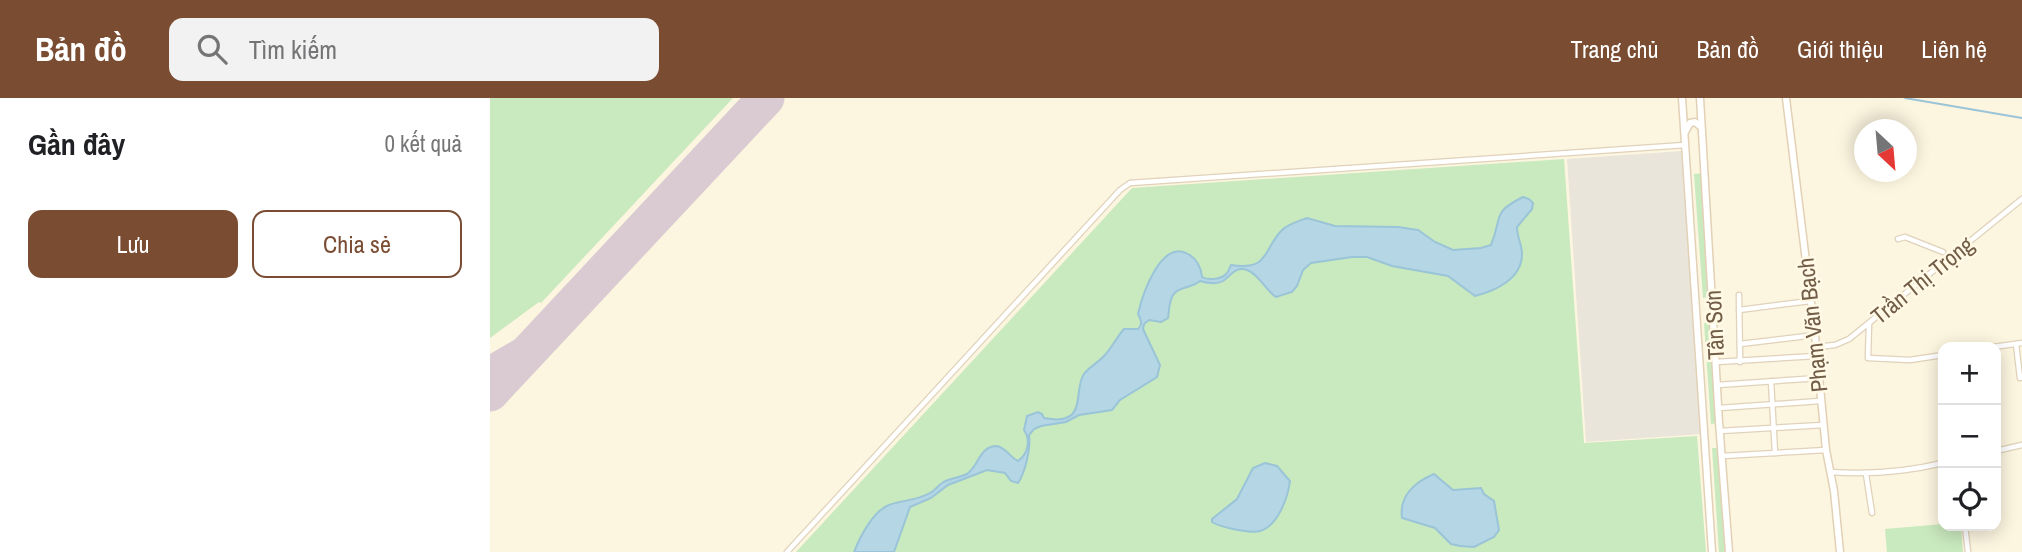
<!DOCTYPE html>
<html lang="vi">
<meta charset="utf-8">
<style>
:root{--surface:#fff;--page:#f2f2f2;--text:#202124;--muted:#757577;--line:#e0e0e0;--accent:#7a4c32}
body{margin:0;font-family:"Archivo Narrow",sans-serif;background:var(--page);color:var(--text)}
.controls{position:absolute;right:21px;bottom:21px;display:grid;overflow:hidden;border-radius:14px;box-shadow:0 4px 18px #0003}
.controls button{width:63px;height:63px;display:grid;place-items:center;padding:0;border:0;border-bottom:2px solid var(--line);background:var(--surface);color:var(--text);font:35px sans-serif}
.compass{position:absolute;left:1364px;top:21px;width:63px;height:63px;border-radius:50%;background:var(--surface);box-shadow:0 4px 18px #0003;rotate:154deg}
.list{margin:0;padding:0;list-style:none}
h2{display:flex;justify-content:space-between;align-items:center;height:91px;margin:0;padding:0 28px;font-size:30px}
h2 small{font-size:23px;font-weight:400;color:var(--muted)}
.actions{display:flex;gap:14px;padding:21px 28px}
.actions a{flex:1;padding:16px 0;border:2px solid var(--accent);border-radius:14px;text-align:center;font-size:24px;color:var(--accent)}
.actions .main{background:var(--accent);color:#fff}
.icon{flex:none;width:38px;height:38px;fill:none;stroke:currentColor;stroke-width:2;stroke-linecap:round;stroke-linejoin:round}
.map{position:relative;flex:none;width:1532px;height:454px;overflow:hidden}
header{display:flex;align-items:center;gap:42px;box-sizing:border-box;height:98px;padding:0 35px;background:var(--accent);color:#fff}
header strong{font-size:33px}
nav{display:flex;gap:38px;margin-inline-start:auto;font-size:24px}
.search{width:490px;height:63px;background:var(--page);display:flex;align-items:center;gap:18px;box-sizing:border-box;padding:0 24px;border-radius:14px;color:var(--muted);font-size:26px}
main{display:flex}
aside{flex:1;background:var(--surface)}
.map>svg:first-child{display:block}
.industrial{fill:#eae5db}
.green{fill:#c9e9be}
.water{fill:#b4d6e5;stroke:#9ac4d7;stroke-width:2}
.lines{fill:none;stroke-linecap:round;stroke-linejoin:round}
.stream{stroke:#9ac4d7;stroke-width:2}
.taxiway{stroke:#dacad2;stroke-width:14}
.runway{stroke:#dacad2;stroke-width:37}
.street-casing{stroke:#e0d2bb;stroke-width:7}
.secondary-casing{stroke:#e2d1b6;stroke-width:9}
.street{stroke:#fff;stroke-width:4.5}
.secondary{stroke:#fff;stroke-width:6}
.labels{text-anchor:middle;dominant-baseline:central;stroke-width:5;stroke-linejoin:round;paint-order:stroke}
.street-label{font-size:23px;fill:#725d47;stroke:#fff9e5}
</style>
<header>
<strong>Bản đồ</strong>
<div class="search"><svg class="icon" aria-label="search" viewBox="0 0 24 24"><circle cx="10" cy="10" r="6"/><path d="M15 15l6 6"/></svg>Tìm kiếm</div>
<nav><a>Trang chủ</a><a>Bản đồ</a><a>Giới thiệu</a><a>Liên hệ</a></nav>
</header>
<main>
<aside>
<h2>Gần đây<small>0 kết quả</small></h2>
<ul class="list">
</ul>
<div class="actions"><a class="main">Lưu</a><a>Chia sẻ</a></div>
</aside>
<div class="map">
<svg width="1532" height="454" viewBox="0 0 1532 454">
<rect width="100%" height="100%" fill="#fcf5df"/>
<polygon class="industrial" points="1193,53 1212,336 1096,344 1077,61"/>
<g class="green">
<polygon points="0,0 243,0 51,205 49,204 0,240"/>
<polygon points="1074,61 1094,345 1207,338 1216,454 306,454 642,90"/>
<polygon points="1214,75 1222,198 1213,200 1204,76"/>
<polygon points="1214,225 1223,225 1229,325 1221,326"/>
<polygon points="1222,350 1231,350 1239,454 1229,454"/>
<polygon points="1453,426 1453,428 1471,428 1473,454 1397,454 1395,431"/>
</g>
<g class="water">
<path d="M1033 99 1039 101 1043 105 1042 111 1027 129C1027 139 1032 147 1032 156 1032 181 1005 193 985 198L958 178 902 168 877 159H862L821 165 813 172 807 188 802 194 786 199C776 193 769 176 757 172 745 168 741 178 733 183 726 187 717 185 710 183 701 191 684 188 681 202 679 207 679 214 678 220L671 224 659 222 654 226 653 231 670 267 667 279 630 302 622 312 589 317 576 324 551 328 544 331 539 337C541 350 535 375 528 385L521 383 515 375 497 372 458 387 441 400 420 409 404 454H364C370 439 383 413 399 407 412 402 426 403 440 395 445 393 447 388 452 385 459 380 469 380 477 376 489 368 489 348 507 348 515 349 521 360 528 363 538 356 541 342 534 332L537 318 548 314 552 316 554 320C600 329 582 293 594 276 599 269 609 264 615 257 622 249 627 239 634 231H648C653 226 651 222 648 216 652 198 671 140 698 156 707 161 711 169 712 179 717 182 731 182 736 176 739 174 739 170 741 167 780 173 773 151 792 132 798 126 809 123 817 120L845 128 908 129 928 132 945 144 963 152 991 150 1001 147C1013 118 1001 115 1033 99Z"/>
<path d="M775 365 787 368 800 383C798 399 788 428 770 433 764 435 755 433 748 432 739 430 730 429 722 424V421L747 401 763 370Z"/>
<path d="M944 376 963 392 991 390 994 396 1004 403 1009 432 1004 439 984 449 970 448 961 446 945 430 912 420C909 398 925 384 944 376Z"/>
</g>
<g class="lines">
<polyline class="stream" points="1415,0 1532,20"/>
<polyline class="taxiway" points="0,264 48,236 72,218"/>
<polyline class="runway" points="0,295 276,0"/>
<defs>
<g id="street">
<polyline points="1408,141 1415,139 1453,154"/>
<polyline points="1249,197 1250,264"/>
<polyline points="1249,212 1320,203"/>
<polyline points="1379,226 1378,260 1420,262 1453,257"/>
<polyline points="1250,246 1325,237"/>
<polyline points="1526,246 1530,280"/>
<polyline points="1326,249 1345,247 1359,241 1532,101"/>
<polyline points="1503,249 1532,245"/>
<polyline points="1226,264 1326,258"/>
<polyline points="1281,283 1285,355"/>
<polyline points="1227,287 1329,280"/>
<polyline points="1229,310 1330,303"/>
<polyline points="1230,333 1333,327"/>
<polyline points="1506,353 1532,347"/>
<polyline points="1232,358 1336,352"/>
<path d="M1340 374C1380 377 1415 374 1453 365"/>
<polyline points="1376,376 1382,415"/>
<polyline points="1475,428 1478,454"/>
<polyline points="297,454 630,92 640,85 1195,47"/>
</g>
<g id="secondary">
<polyline points="1192,0 1222,454"/>
<polyline points="1210,0 1229,324 1239,454"/>
<polyline points="1296,0 1325,237 1336,352 1344,393 1350,454"/>
<polyline points="1195,34 1200,25 1205,24 1211,29"/>
</g>
</defs>
<use href="#street" class="street-casing"/>
<use href="#secondary" class="secondary-casing"/>
<use href="#street" class="street"/>
<use href="#secondary" class="secondary"/>
</g>
<g class="labels">
<g class="street-label">
<text transform="translate(1432 182) rotate(-39)">Trần Thị Trọng</text>
<text transform="translate(1224 227) rotate(-93)">Tân Sơn</text>
<text transform="translate(1322 227) rotate(-96)">Phạm Văn Bạch</text>
</g>
</g>
</svg>
<div class="controls">
<button>+</button>
<button>−</button>
<button><svg class="icon" aria-label="locate" viewBox="0 0 24 24"><circle cx="12" cy="12" r="6"/><path d="M12 2v4M12 18v4M2 12h4M18 12h4"/></svg></button>
</div>
<svg class="compass" viewBox="-18 -18 36 36"><path d="M0-13l5 13h-10z" fill="#e53935"/><path d="M0 13l5-13h-10z" fill="#757577"/></svg>
</div>
</main>
